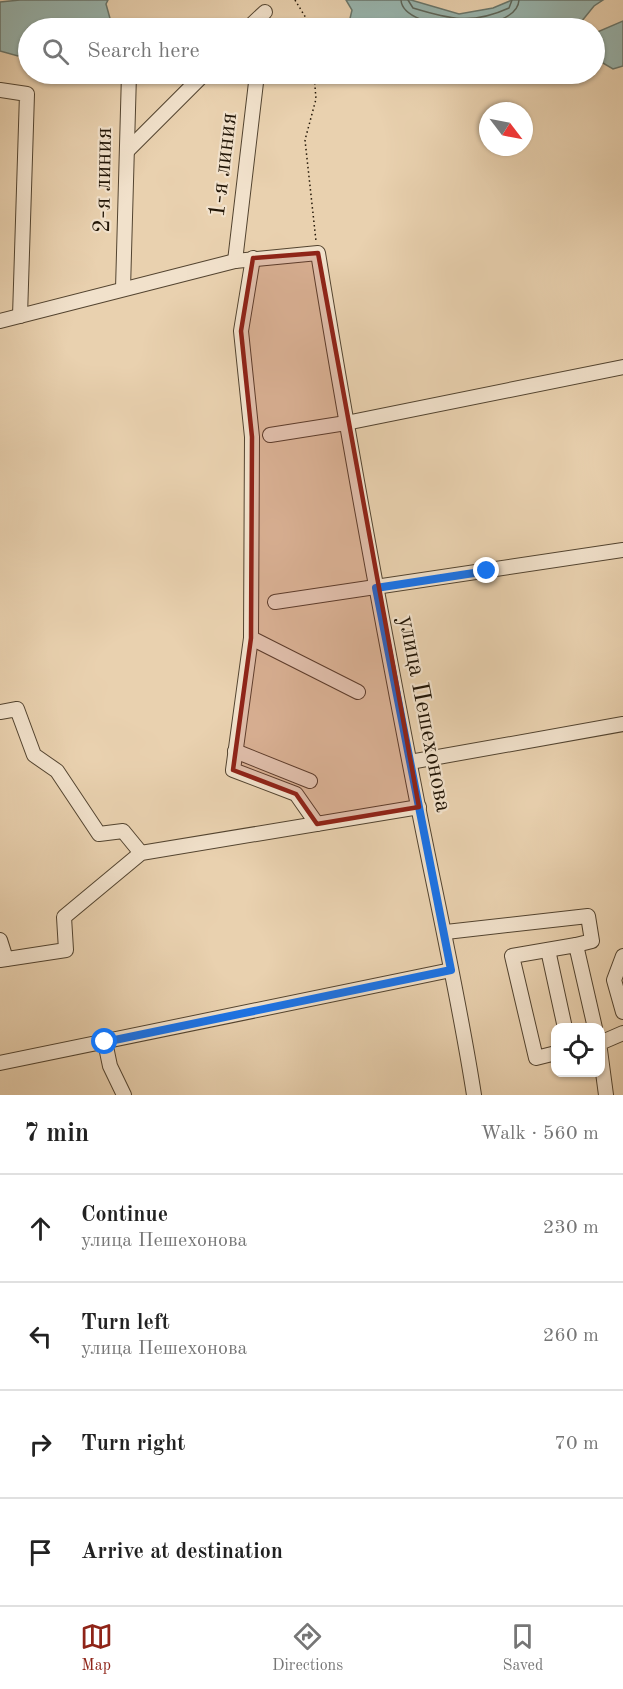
<!DOCTYPE html>
<meta charset="utf-8">
<style>
:root{--surface:#fff;--page:#f6f6f6;--text:#222;--muted:#767676;--line:#e0e0e0;--accent:#8f2418}
body{margin:0;font-family:"Old Standard TT",serif;background:var(--page);color:var(--text)}
.controls{position:absolute;right:18px;bottom:18px;display:grid;overflow:hidden;border-radius:12px;box-shadow:0 2px 4px #0004}
.controls button{width:54px;height:54px;display:grid;place-items:center;padding:0;border:0;border-bottom:2px solid var(--line);background:var(--surface);color:var(--text);font:30px sans-serif}
.compass{position:absolute;left:479px;top:102px;width:54px;height:54px;border-radius:50%;background:var(--surface);box-shadow:0 2px 4px #0004;rotate:122deg}
.stop{position:absolute;width:18px;height:18px;margin:-14px;border:4px solid #1a73e8;border-radius:50%;background:#fff}
.stop.end{background:#1a73e8;border-color:#fff;box-shadow:0 2px 6px #0008}
.list{margin:0;padding:0;list-style:none}
h2{display:flex;justify-content:space-between;align-items:center;height:78px;margin:0;padding:0 24px;font-size:26px}
h2 small{font-size:20px;font-weight:400;color:var(--muted)}
.list li{display:grid;grid-template-columns:39px 1fr auto;gap:18px;align-items:center;box-sizing:border-box;height:108px;padding:0 24px;border-top:2px solid var(--line)}
.list b{display:block;font-size:22px;white-space:nowrap}
.list p{margin:0;font-size:20px;white-space:nowrap;color:var(--muted)}
.list em{font-size:20px;font-style:normal;color:var(--muted)}
.icon{flex:none;width:33px;height:33px;fill:none;stroke:currentColor;stroke-width:2;stroke-linecap:round;stroke-linejoin:round}
.map{position:relative;flex:none;width:623px;height:1095px;overflow:hidden}
.search{position:absolute;background:var(--surface);box-shadow:0 2px 4px #0004;left:18px;right:18px;top:18px;height:66px;display:flex;align-items:center;gap:15px;box-sizing:border-box;padding:0 21px;border-radius:33px;color:var(--muted);font-size:22px}
.sheet{height:510px;background:var(--surface)}
nav{display:flex;justify-content:space-around;align-items:center;box-sizing:border-box;height:84px;border-top:2px solid var(--line);background:var(--surface);font-size:16px;color:var(--muted)}
nav a{display:grid;justify-items:center;gap:3px}
nav .on{color:var(--accent)}
.map>svg:first-child{display:block}
.water{fill:#98b6b0;stroke:#68766c;stroke-width:1.5}
.lines{fill:none;stroke-linecap:round;stroke-linejoin:round}
.shore{stroke:#5c665b;stroke-width:1.5}
.minor-casing{stroke:#534430;stroke-width:16}
.path{stroke:#211506;stroke-width:1.5;stroke-dasharray:1.5 3;stroke-linecap:butt}
.minor{stroke:#f1e1cb;stroke-width:14}
.route{stroke:#1a73e8;stroke-width:8}
.marked{fill:#8f2418;fill-opacity:0.2;stroke:#8f2418;stroke-width:4.5;stroke-linejoin:round}
.labels{text-anchor:middle;dominant-baseline:central;stroke-width:4.5;stroke-linejoin:round;paint-order:stroke}
.street-label{font-size:24px;fill:#211506;stroke:#f1e1cb}
</style>
<div class="map">
<svg width="623" height="1095" viewBox="0 0 623 1095">
<rect width="100%" height="100%" fill="#e9d1af"/>
<filter id="stains"><feTurbulence type="fractalNoise" baseFrequency=".00333" numOctaves="4"/><feColorMatrix values="0 0 0 0 .2 0 0 0 0 .09 0 0 0 0 .02 0 0 0 .5 -.17"/></filter>
<radialGradient id="worn" r=".72"><stop offset=".6" stop-color="#630" stop-opacity="0"/><stop offset="1" stop-color="#630" stop-opacity=".3"/></radialGradient>
<g class="water">
<polygon points="20,0 108,0 106,4 111,22 82,20 73,28 28,28 28,52 18,56 0,51 0,2"/>
<polygon points="346,0 411,0 459,14 493,8 512,0 603,0 594,6 577,27 578,28 358,28 348,27 352,10"/>
<polygon points="623,21 623,66 613,69 603,63 595,64 595,33"/>
</g>
<g class="lines">
<g class="shore">
<path d="M401 0C403 33 517 36 519 0"/>
<path d="M408 0 413 8C449 19 472 25 509 8L512 0"/>
</g>
<defs>
<g id="minor">
<polyline points="248,28 265,12"/>
<polyline points="0,90 27,94 20,316"/>
<polyline points="127,151 204,74"/>
<polyline points="253,258 241,331 252,437 251,638 233,770 296,794 317,824"/>
<polyline points="235,261 257,74"/>
<polyline points="123,289 129,74"/>
<path d="M0 321 235 261 318 253C348 438 382 622 418 806 437 902 459 998 474 1095"/>
<polyline points="270,435 346,423 623,367"/>
<polyline points="275,602 623,550"/>
<polyline points="251,638 358,692"/>
<polyline points="0,712 17,709 34,755 57,771 99,834 123,831 141,853"/>
<polyline points="235,751 310,781"/>
<polyline points="410,762 623,724"/>
<polyline points="446,932 588,916 592,941 576,945"/>
<polyline points="0,940 6,959"/>
<polyline points="548,950 565,1028"/>
<polyline points="623,956 614,980 623,1012"/>
<polyline points="0,960 66,950 64,917 141,853 419,807"/>
<polyline points="105,1042 110,1066 124,1095"/>
<polyline points="600,1043 623,1033"/>
<polyline points="600,1050 606,1095"/>
<polyline points="556,1053 536,1058 512,956 576,945 595,1028"/>
<polyline points="0,1063 451,970"/>
</g>
</defs>
<use href="#minor" class="minor-casing"/>
<g class="path">
<polyline points="295,0 309,23 310,28"/>
<polyline points="314,74 316,99 305,140 316,241"/>
</g>
<use href="#minor" class="minor"/>
</g>
<g class="lines">
<polyline class="route" points="105,1042 451,970 376,588 487,571"/>
</g>
<path class="marked" d="M318 253 419 807 317 824 296 794 233 770 251 638 252 437 241 331 253 258Z"/>
<g class="labels">
<g class="street-label">
<text transform="translate(224 165) rotate(-83)">1-я линия</text>
<text transform="translate(104 180) rotate(-89)">2-я линия</text>
<text transform="translate(424 714) rotate(79)">улица Пешехонова</text>
</g>
</g>
<rect width="100%" height="100%" filter="url(#stains)"/>
<rect width="100%" height="100%" fill="url(#worn)"/>
</svg>
<div class="controls">
<button><svg class="icon" aria-label="locate" viewBox="0 0 24 24"><circle cx="12" cy="12" r="6"/><path d="M12 2v4M12 18v4M2 12h4M18 12h4"/></svg></button>
</div>
<svg class="compass" viewBox="-18 -18 36 36"><path d="M0-13l5 13h-10z" fill="#e53935"/><path d="M0 13l5-13h-10z" fill="#767676"/></svg>
<div class="stop" style="left:105px;top:1042px"></div>
<div class="stop end" style="left:487px;top:571px"></div>
<div class="search"><svg class="icon" aria-label="search" viewBox="0 0 24 24"><circle cx="10" cy="10" r="6"/><path d="M15 15l6 6"/></svg>Search here</div>
</div>
<section class="sheet">
<h2>7 min<small>Walk · 560 m</small></h2>
<ul class="list">
<li><svg class="icon" aria-label="ahead" viewBox="0 0 24 24"><path d="M12 20V5M6 11l6-6 6 6"/></svg><div><b>Continue</b><p>улица Пешехонова</p></div><em>230 m</em></li>
<li><svg class="icon" aria-label="left" viewBox="0 0 24 24"><path d="M17 20v-9H6M10 6l-5 5 5 5"/></svg><div><b>Turn left</b><p>улица Пешехонова</p></div><em>260 m</em></li>
<li><svg class="icon" aria-label="right" viewBox="0 0 24 24"><path d="M7 20v-9h11M14 6l5 5-5 5"/></svg><div><b>Turn right</b></div><em>70 m</em></li>
<li><svg class="icon" aria-label="arrive" viewBox="0 0 24 24"><path d="M6 21V4h12l-3 4 3 4H6"/></svg><div><b>Arrive at destination</b></div></li>
</ul>
</section>
<nav>
<a class="on"><svg class="icon" aria-label="map" viewBox="0 0 24 24"><path d="M3 6l6-2 6 2 6-2v14l-6 2-6-2-6 2zM9 4v14M15 6v14"/></svg>Map</a>
<a><svg class="icon" aria-label="directions" viewBox="0 0 24 24"><path d="M12 3l9 9-9 9-9-9zM9 14v-3h6M13 9l2 2-2 2"/></svg>Directions</a>
<a><svg class="icon" aria-label="saved" viewBox="0 0 24 24"><path d="M7 4h10v16l-5-4-5 4z"/></svg>Saved</a>
</nav>
